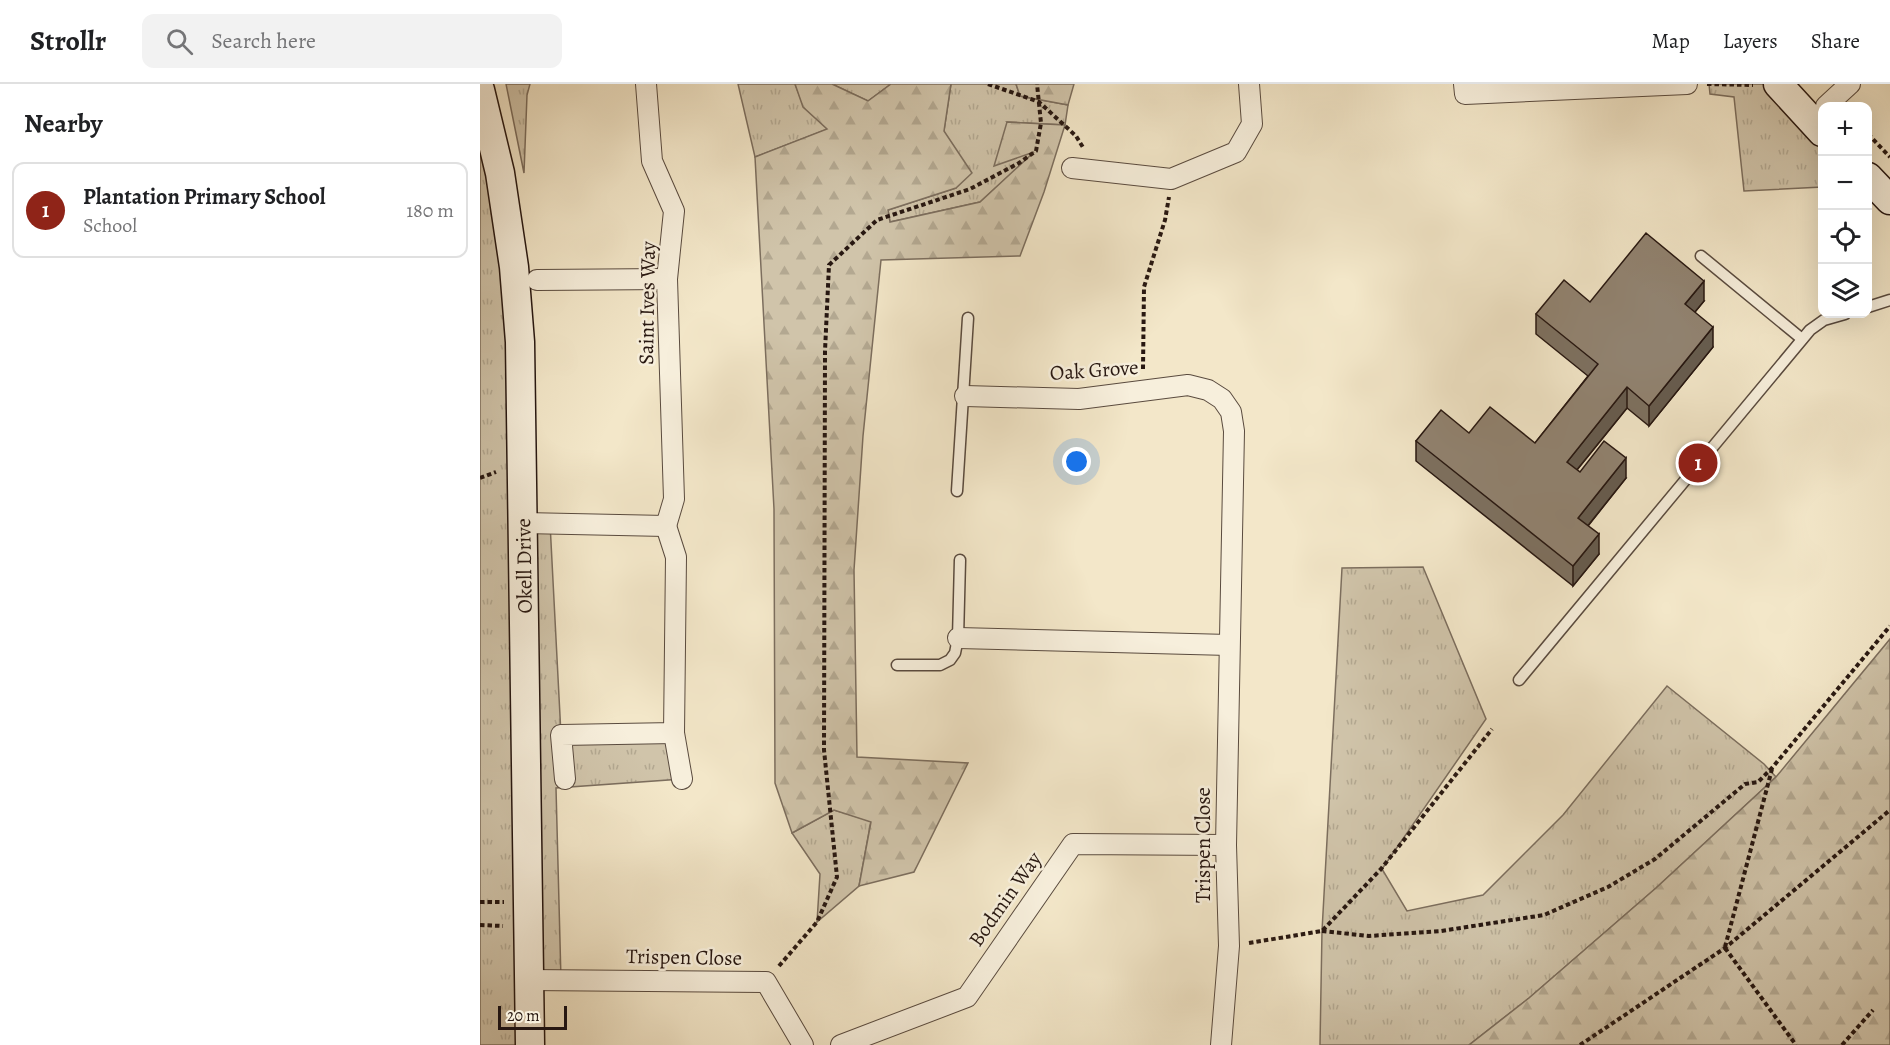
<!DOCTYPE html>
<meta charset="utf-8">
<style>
:root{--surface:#fff;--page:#f2f2f2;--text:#202124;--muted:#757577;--line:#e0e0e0;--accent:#8f2418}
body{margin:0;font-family:Alegreya,serif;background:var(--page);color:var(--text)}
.controls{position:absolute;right:18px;top:18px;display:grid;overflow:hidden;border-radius:12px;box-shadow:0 6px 24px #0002}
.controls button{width:54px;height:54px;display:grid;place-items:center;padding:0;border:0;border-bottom:2px solid var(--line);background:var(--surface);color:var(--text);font:30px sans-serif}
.scale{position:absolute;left:18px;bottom:15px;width:69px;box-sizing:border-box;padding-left:6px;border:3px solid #271711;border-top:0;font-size:16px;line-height:21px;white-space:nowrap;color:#271711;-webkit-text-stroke:4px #f7efdc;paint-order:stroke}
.you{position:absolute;left:597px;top:378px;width:21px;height:21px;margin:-15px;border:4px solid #fff;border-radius:50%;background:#1a73e8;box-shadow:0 0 0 9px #1a73e833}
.badge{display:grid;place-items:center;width:39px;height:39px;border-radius:50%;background:var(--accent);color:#fff;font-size:20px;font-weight:700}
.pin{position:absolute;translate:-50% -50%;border:3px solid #fff;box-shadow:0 2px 6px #0006}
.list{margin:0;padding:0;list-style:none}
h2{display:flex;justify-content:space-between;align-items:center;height:78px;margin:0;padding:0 24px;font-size:26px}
h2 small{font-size:20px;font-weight:400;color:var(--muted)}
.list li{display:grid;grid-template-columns:39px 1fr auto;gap:18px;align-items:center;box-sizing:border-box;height:96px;margin:0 12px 12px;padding:0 12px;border:2px solid var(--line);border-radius:12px}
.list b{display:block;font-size:22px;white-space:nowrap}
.list p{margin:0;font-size:20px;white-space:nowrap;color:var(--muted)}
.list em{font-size:20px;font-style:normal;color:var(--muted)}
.icon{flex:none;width:33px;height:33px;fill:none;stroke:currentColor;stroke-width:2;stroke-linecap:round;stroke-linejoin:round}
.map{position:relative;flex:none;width:1410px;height:961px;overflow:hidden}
header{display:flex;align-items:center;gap:36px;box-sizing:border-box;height:84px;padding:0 30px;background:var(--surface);border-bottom:2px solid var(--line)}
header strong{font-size:28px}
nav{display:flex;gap:33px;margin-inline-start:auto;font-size:21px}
.search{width:420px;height:54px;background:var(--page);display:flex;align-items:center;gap:15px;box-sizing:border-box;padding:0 21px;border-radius:12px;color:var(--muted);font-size:22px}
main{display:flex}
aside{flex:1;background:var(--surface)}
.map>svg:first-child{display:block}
.grass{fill:url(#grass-tufts);stroke:#7c6e5e;stroke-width:1.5}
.forest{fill:url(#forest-firs);stroke:#7c6e5e;stroke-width:1.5}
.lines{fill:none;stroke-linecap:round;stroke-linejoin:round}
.lane-casing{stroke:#5a4b3f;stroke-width:13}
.street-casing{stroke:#5a4b3f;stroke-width:22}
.secondary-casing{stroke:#271711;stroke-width:31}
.path{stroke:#271711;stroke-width:4;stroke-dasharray:4.5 3;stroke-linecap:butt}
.lane{stroke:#f7efdc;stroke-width:10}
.street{stroke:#f7efdc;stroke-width:20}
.secondary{stroke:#f7efdc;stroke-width:28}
.wall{fill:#7d7161;stroke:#271711;stroke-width:1.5}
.shaded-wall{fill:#665c4f;stroke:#271711;stroke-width:1.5}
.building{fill:#918371;stroke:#271711;stroke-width:1.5}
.labels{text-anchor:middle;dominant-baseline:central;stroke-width:5;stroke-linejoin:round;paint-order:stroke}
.street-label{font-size:21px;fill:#271711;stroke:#f7efdc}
</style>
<header>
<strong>Strollr</strong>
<div class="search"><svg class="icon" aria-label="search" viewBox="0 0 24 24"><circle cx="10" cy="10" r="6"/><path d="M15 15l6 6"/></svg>Search here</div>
<nav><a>Map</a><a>Layers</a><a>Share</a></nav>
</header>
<main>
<aside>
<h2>Nearby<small></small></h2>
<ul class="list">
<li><span class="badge">1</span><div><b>Plantation Primary School</b><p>School</p></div><em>180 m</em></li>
</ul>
</aside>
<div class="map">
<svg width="1410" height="961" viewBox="0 0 1410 961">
<defs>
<pattern id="grass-tufts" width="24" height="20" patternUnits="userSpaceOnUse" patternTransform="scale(1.5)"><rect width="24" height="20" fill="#d0c4aa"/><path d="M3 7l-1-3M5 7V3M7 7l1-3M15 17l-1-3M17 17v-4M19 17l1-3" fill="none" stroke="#b3a891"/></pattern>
<pattern id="forest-firs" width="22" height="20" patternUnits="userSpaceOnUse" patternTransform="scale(1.5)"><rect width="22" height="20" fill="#d0c4aa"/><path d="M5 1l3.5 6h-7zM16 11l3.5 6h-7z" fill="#b3a891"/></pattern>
</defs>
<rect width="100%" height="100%" fill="#f3e7c9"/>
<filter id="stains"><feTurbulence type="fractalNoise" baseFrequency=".00333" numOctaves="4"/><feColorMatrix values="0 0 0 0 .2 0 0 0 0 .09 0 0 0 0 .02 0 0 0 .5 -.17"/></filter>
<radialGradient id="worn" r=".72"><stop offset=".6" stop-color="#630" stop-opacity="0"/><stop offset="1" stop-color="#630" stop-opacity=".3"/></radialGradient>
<g class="grass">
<polygon points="26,0 50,0 47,11 44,89"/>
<polygon points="258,0 315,0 324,23 348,45 275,73"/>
<polygon points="352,0 411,0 388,17"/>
<polygon points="471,0 536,0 540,12 588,21 585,41 527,38 556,67 500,118 410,138 408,126 476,104 464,47"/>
<polygon points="1229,0 1301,0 1342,44 1342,103 1264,107 1254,13 1230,10"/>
<polygon points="0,7 20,89 43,439 70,439 81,651 194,649 202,695 76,704 81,896 49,896 49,961 0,961"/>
<polygon points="943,483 1006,635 902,785 927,827 1003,811 1083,731 1187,602 1284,680 1296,693 1176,804 1049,914 989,961 840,961 842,847 862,484"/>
<polygon points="354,726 391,737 379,802 337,838 340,790 312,749"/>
</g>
<g class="forest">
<polygon points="315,0 352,0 388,17 411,0 471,0 464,47 492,89 476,104 408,126 410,138 500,118 554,68 514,82 527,38 585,41 564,108 540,172 401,176 383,352 374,486 377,673 488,679 434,788 379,802 391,738 354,726 312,749 295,699 294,425 275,73 347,45 323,23"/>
<polygon points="536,0 594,0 588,21 540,12"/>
<polygon points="1410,555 1410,961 989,961 1049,914 1176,804 1296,693"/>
</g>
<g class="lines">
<defs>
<g id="lane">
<polyline points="1221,172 1322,255"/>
<polyline points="1388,223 1410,216"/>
<polyline points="477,407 488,234"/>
<polyline points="417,581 460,581 470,576 475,569 478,554 480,476"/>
<polyline points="1039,596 1330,246 1344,236 1365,230"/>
</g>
<g id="street">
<polyline points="984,0 985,10 1207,0"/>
<polyline points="1346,22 1370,0"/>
<polyline points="592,84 691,95 756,68 772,40 769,0"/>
<polyline points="57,196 187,195"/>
<polyline points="485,312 599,315 708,301 728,306 742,315 751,328 754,347 746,761 749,862 741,961"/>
<polyline points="44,439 186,442 194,415 187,195 194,127 172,77 166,0"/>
<polyline points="478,554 749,561"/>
<polyline points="194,649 202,695"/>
<polyline points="85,695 81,651 194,649 196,473 186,442"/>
<polyline points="49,896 286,898 323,961"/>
<polyline points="361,961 487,913 593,760 746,761"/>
</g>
<g id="secondary">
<polyline points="1298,0 1342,48"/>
<polyline points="0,6 20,89 34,183 40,258 50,961"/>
<polyline points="1388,93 1410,116"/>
</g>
</defs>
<use href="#lane" class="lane-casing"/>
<use href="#street" class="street-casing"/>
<use href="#secondary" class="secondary-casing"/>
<g class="path">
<polyline points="508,0 559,18 596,52 604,65"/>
<polyline points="1227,0 1273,1"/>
<polyline points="1388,50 1410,73"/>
<polyline points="663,285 664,203 685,136 689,113"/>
<polyline points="0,394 16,388"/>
<polyline points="0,818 24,818"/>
<polyline points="0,841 23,842"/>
<polyline points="842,847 889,852 961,847 1064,831 1128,803 1175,775 1265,700 1278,698 1292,684 1410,542"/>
<polyline points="769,859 842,847 901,785 1012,645"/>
<polyline points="1245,863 1292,685"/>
<polyline points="1245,864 1316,961"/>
<polyline points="299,882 337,838 357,793 344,666 345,267 349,181 397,136 490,105 539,79 556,67 561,39 557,0"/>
<polyline points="1100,961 1245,864 1410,726"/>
<polyline points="1362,961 1393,926"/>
</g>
<use href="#lane" class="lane"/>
<use href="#street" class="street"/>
<use href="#secondary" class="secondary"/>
</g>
<polygon class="wall" points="1224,217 1215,228 1233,263 1169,342 1147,324 1097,386 1100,388 1146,394 1108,442 1119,470 1093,502 936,377 936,357 989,349 1055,359 1108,292 1056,250 1056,230 1110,218"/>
<g class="shaded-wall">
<polygon points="1224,197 1224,217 1205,240 1205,220"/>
<polygon points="1233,243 1233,263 1169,342 1169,322"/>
<polygon points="1147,303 1147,324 1087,398 1087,378"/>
<polygon points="1146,374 1146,394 1098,454 1098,434"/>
<polygon points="1119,450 1119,470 1093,502 1093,482"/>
</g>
<polygon class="building" points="1166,149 1224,197 1205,220 1233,243 1169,322 1147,303 1087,378 1100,388 1124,357 1146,374 1098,434 1119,450 1093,482 936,357 961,326 989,349 1010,323 1055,359 1118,280 1056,230 1084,196 1110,218"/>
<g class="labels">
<g class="street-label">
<text transform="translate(167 219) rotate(-89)">Saint Ives Way</text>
<text transform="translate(614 286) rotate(-4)">Oak Grove</text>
<text transform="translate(44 482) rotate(-91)">Okell Drive</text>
<text transform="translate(723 761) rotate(-90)">Trispen Close</text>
<text transform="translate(525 815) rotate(-55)">Bodmin Way</text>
<text transform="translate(204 873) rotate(1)">Trispen Close</text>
</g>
</g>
<rect width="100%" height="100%" filter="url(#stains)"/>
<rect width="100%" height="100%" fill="url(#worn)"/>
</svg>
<div class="controls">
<button>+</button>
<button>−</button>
<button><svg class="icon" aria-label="locate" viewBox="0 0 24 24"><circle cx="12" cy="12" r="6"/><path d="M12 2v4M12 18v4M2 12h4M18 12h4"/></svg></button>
<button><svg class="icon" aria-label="layers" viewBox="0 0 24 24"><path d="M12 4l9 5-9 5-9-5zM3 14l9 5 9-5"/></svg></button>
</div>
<div class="scale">20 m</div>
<div class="you"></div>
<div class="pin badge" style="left:1218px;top:379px">1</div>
</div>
</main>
